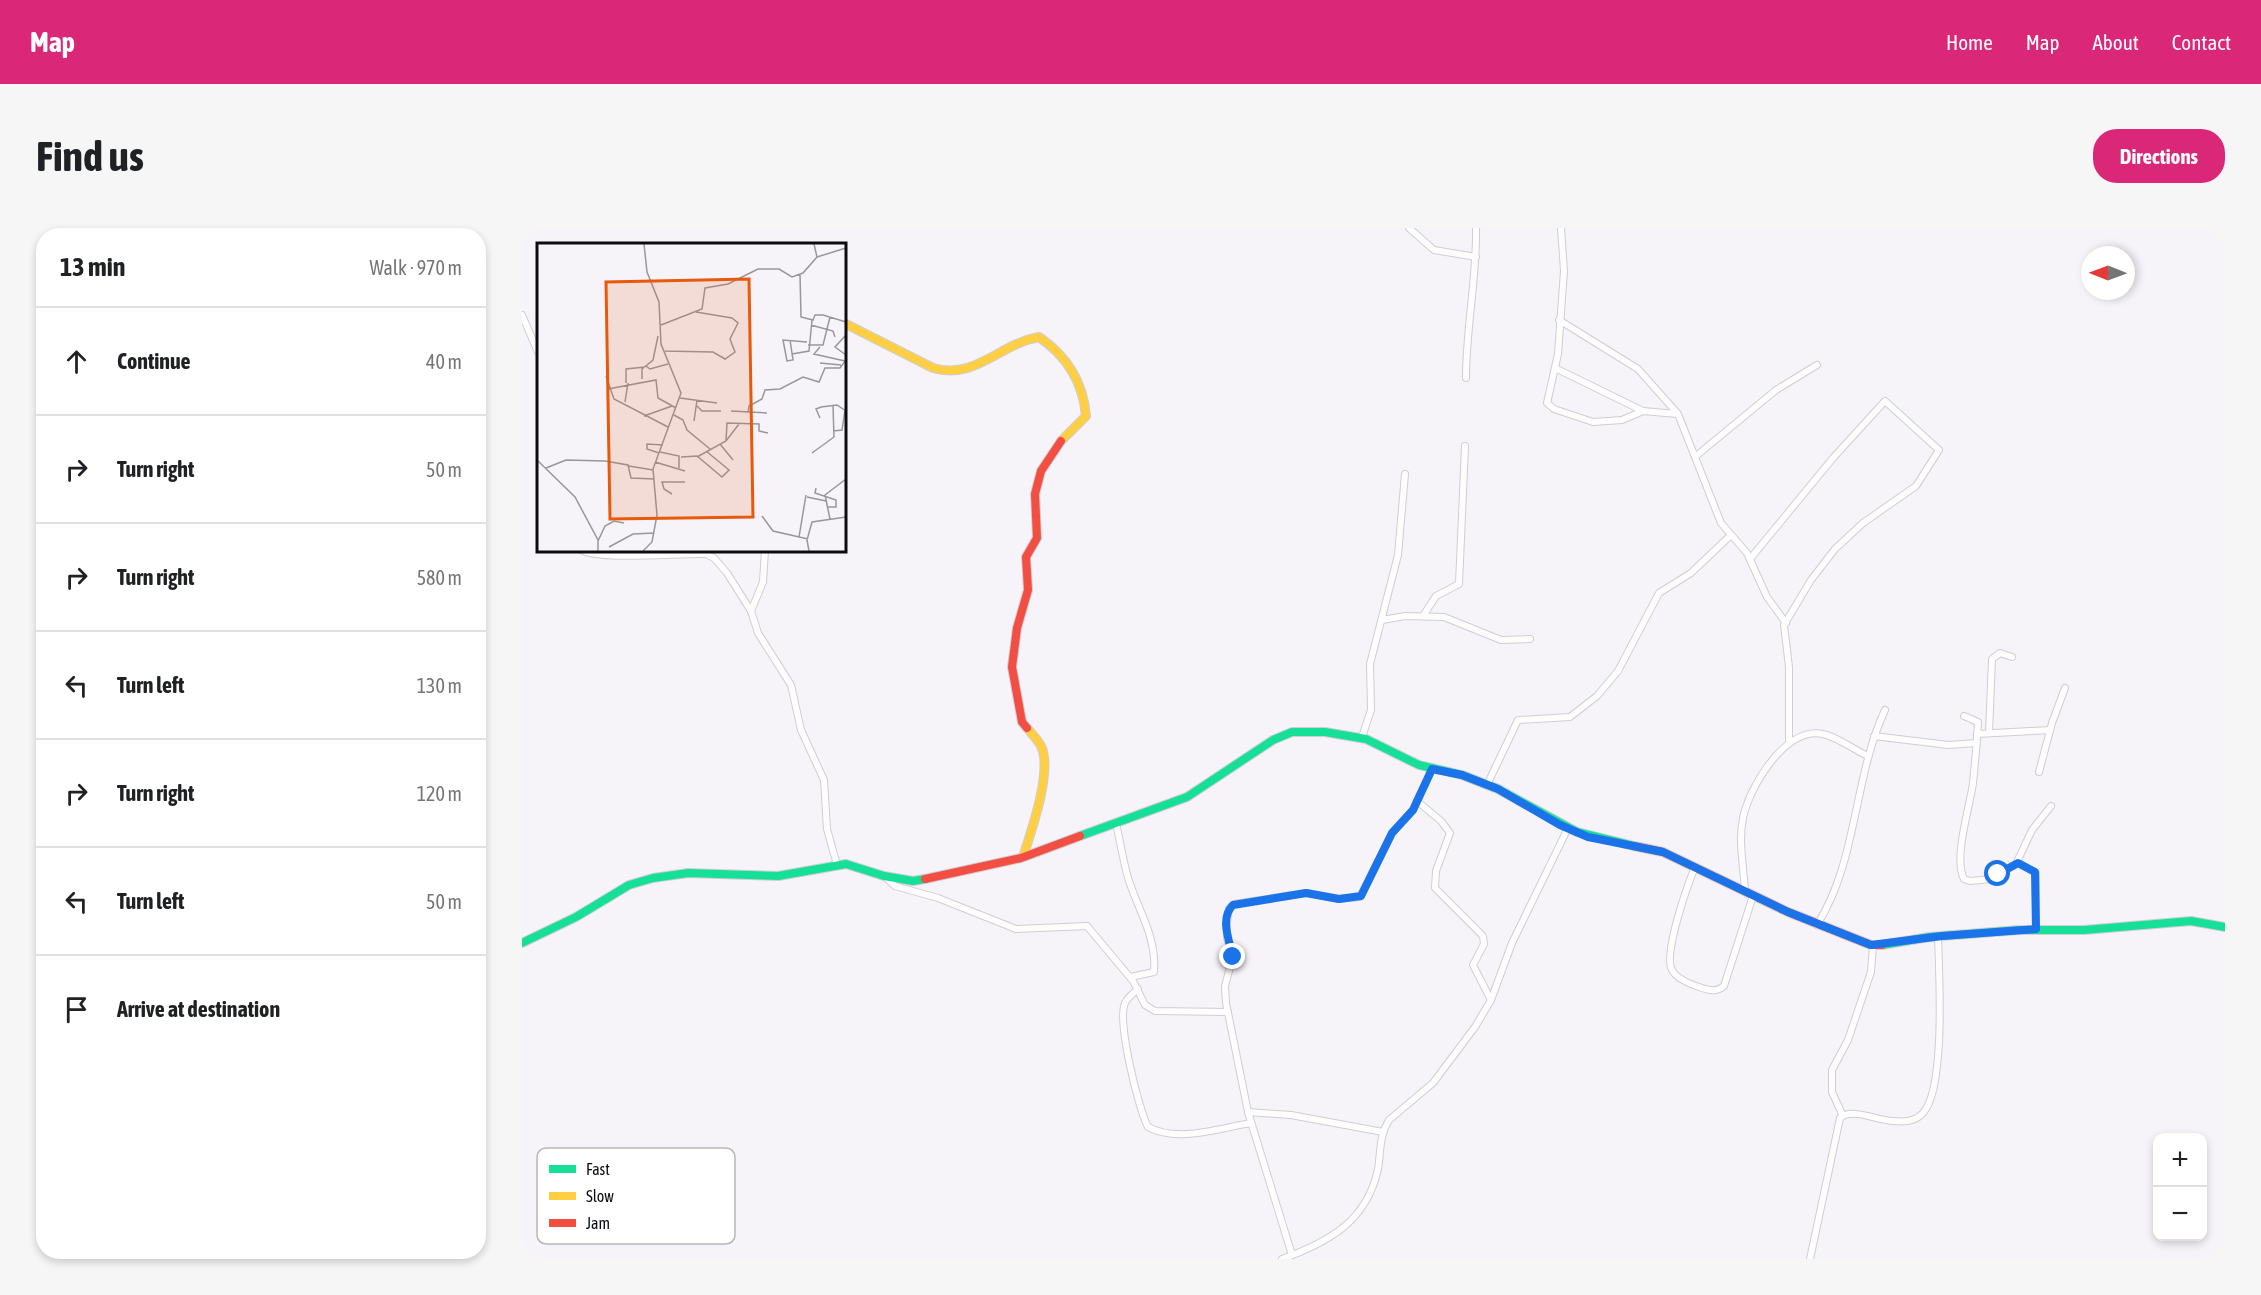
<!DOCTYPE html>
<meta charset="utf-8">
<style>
:root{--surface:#fff;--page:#f6f6f6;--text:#202124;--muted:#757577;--line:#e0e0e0;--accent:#db2777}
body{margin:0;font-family:"Asap Condensed",sans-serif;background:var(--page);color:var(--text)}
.controls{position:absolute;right:18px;bottom:18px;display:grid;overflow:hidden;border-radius:12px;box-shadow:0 3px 9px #0003}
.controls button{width:54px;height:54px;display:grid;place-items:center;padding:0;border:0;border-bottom:2px solid var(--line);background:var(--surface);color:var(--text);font:30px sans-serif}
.compass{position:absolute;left:1559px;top:18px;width:54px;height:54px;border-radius:50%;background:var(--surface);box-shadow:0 3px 9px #0003;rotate:271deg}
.stop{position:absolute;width:18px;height:18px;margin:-14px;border:4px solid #1a73e8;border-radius:50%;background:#fff}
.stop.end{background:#1a73e8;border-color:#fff;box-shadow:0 2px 6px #0008}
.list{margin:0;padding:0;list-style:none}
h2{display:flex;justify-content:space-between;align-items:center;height:78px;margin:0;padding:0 24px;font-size:26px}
h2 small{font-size:20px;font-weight:400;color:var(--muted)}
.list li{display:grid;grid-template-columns:39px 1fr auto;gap:18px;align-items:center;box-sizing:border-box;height:108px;padding:0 24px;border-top:2px solid var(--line)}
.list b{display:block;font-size:22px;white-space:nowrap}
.list em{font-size:20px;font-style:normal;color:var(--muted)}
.icon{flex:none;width:33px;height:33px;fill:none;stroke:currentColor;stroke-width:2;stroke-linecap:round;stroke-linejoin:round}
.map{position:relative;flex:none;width:1703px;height:1031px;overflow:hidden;border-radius:24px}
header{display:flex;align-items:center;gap:36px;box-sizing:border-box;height:84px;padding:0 30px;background:var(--accent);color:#fff}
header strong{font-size:28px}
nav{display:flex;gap:33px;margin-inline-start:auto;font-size:21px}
.intro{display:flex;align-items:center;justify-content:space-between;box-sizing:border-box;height:144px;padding:0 36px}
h1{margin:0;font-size:42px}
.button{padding:15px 27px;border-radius:24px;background:var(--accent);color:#fff;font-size:21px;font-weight:700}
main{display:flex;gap:36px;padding:0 36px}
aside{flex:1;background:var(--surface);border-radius:24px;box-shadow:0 3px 9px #0003}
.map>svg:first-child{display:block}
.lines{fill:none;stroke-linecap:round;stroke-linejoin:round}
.street-casing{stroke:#d0cdd4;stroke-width:8}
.fast-casing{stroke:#d0cdd4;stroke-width:10}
.slow-casing{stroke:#d0cdd4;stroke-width:10}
.jam-casing{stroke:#d0cdd4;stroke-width:10}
.street{stroke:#fefdfe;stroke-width:6}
.fast{stroke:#16e098;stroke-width:8}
.slow{stroke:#ffcf43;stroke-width:8}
.jam{stroke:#f24e42;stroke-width:8}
.route{stroke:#1a73e8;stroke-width:8}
.inset-road{fill:none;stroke:#99969d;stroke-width:1.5}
.view{fill:#e8590c;fill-opacity:0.15;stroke:#e8590c;stroke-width:3}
.inset-edge{fill:none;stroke:#0e0a12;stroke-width:3}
.key{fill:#fff;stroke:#b7b6b8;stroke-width:1.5}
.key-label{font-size:16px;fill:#0e0a12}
</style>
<header>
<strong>Map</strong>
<nav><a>Home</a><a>Map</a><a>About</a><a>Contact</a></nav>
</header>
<div class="intro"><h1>Find us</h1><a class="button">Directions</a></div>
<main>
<aside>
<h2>13 min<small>Walk · 970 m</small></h2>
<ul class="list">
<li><svg class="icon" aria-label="ahead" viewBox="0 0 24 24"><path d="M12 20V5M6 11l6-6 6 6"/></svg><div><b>Continue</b></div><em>40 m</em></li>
<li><svg class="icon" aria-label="right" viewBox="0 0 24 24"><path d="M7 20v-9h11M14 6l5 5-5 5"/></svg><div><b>Turn right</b></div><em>50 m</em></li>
<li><svg class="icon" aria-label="right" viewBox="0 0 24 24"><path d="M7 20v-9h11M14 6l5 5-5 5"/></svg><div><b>Turn right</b></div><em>580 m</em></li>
<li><svg class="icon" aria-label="left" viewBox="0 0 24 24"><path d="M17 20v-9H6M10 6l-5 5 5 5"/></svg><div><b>Turn left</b></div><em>130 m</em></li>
<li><svg class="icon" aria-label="right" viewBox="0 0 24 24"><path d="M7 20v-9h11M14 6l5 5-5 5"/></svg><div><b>Turn right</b></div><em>120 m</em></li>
<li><svg class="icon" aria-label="left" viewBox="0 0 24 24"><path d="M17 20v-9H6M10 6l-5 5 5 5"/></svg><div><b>Turn left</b></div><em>50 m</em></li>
<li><svg class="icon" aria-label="arrive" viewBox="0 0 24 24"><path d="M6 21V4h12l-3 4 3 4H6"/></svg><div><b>Arrive at destination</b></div></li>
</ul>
</aside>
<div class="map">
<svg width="1703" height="1031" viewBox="0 0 1703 1031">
<rect width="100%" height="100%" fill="#f6f4f9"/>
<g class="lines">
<defs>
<g id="street">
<polyline points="887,0 912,22 954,29"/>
<polyline points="1039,0 1042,43 1036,126 1025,175 1032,181 1071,194 1100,192 1121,183 1155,186"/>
<polyline points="0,87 16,124"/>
<polyline points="1037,92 1116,141 1156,186 1199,295 1225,325 1245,369 1264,395"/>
<polyline points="1033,140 1121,183"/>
<path d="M944 150C944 99 955 50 954 0"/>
<polyline points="1174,228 1254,162 1295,137"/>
<path d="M59 322C78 333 158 325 184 326L192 330 205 345 229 383 236 405 269 457 279 502 302 552 305 601 315 637"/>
<polyline points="1228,331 1311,230 1363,173 1417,222 1394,258 1341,295 1313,321 1289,352 1262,397 1267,439 1267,515"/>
<polyline points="229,383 241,354 243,322"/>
<polyline points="901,388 914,368 937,356 943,218"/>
<polyline points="860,392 883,388 922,389 979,412 1008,411"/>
<path d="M1442 488 1456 494C1455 514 1453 535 1451 555 1448 578 1431 631 1442 651L1448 653 1470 651 1494 636 1510 602 1529 578"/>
<polyline points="1467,505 1470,431 1478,425 1490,429"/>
<polyline points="1455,506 1528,502"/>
<polyline points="1352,508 1426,517 1455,515"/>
<polyline points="840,509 849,482 848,436 876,327 883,246"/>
<polyline points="1517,544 1530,495 1543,460"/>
<polyline points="965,557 996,492 1048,489 1075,468 1096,443 1137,365 1169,345 1209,307"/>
<polyline points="895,573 919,593 928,605 914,643 913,660 961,708 962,716 951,737 969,772"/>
<path d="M594 595C598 613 601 632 606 650 616 682 635 709 632 744L608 749"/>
<polyline points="1496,635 1514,645 1514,701"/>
<path d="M1173 639C1166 656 1141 726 1150 742 1154 750 1168 756 1177 759 1186 762 1194 765 1202 758L1231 668"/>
<polyline points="362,648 373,658 416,670 494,701 565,698 611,753 623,777 633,783 706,784"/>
<path d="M1223 664C1222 640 1216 614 1221 590 1227 560 1263 498 1301 506 1316 509 1332 522 1346 528"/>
<path d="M1295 697C1336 632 1331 551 1363 482"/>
<path d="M616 761C612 765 606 769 603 775 595 793 616 880 626 899 656 915 697 900 729 895"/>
<polyline points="726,884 769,887 861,904"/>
<polyline points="1321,888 1310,864 1310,842 1326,812 1349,744 1351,717"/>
<polyline points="770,1027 726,884 704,775 703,758 711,728 705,710 705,694 707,680 712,676 785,665 817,671 838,669 870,605 891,582 910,541"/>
<path d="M760 1031C807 1014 845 993 856 941 859 923 857 908 867 892L911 855 953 799 969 772 990 715 1046 600"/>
<path d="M1288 1031 1318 890C1330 879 1356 893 1371 893 1382 894 1393 894 1401 885 1424 860 1417 744 1416 708"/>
</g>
<g id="fast">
<polyline points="558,608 665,569 751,512 770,504 803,504 844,511 897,537 940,547 976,561 1055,604 1112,618"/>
<polyline points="0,715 54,689 107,657 131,650 166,645 256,648 324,636 362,648 391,653 403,651"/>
<polyline points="1360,717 1407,709 1497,702 1562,702 1669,693 1703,699"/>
</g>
<g id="slow">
<path d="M322 95 411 140C454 152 477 116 517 109 545 128 561 154 564 188L539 213"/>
<path d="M501 629C509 604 531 542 519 518 516 512 509 505 505 500"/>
</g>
<g id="jam">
<polyline points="505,500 500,494 490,439 495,400 506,362 504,329 515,310 513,266 519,243 539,213"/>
<polyline points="1112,618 1141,624 1266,684 1349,717 1360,717"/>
<polyline points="403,651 499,630 558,608"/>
</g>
</defs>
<use href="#street" class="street-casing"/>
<use href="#fast" class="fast-casing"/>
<use href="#slow" class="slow-casing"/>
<use href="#jam" class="jam-casing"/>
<use href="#street" class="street"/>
<use href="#fast" class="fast"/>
<use href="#slow" class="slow"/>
<use href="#jam" class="jam"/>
</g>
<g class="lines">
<path class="route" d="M711 729C708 714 697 691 711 677L784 665 817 671 839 668 870 605 891 582 910 541 940 547 976 561 1038 597 1066 609 1141 624 1266 684 1349 717 1420 708 1514 701 1513 644 1496 635 1476 646"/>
</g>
<g transform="translate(15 15)">
<rect width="309" height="309" fill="#f6f4f9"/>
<path class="inset-road" d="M280 14 309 5M263 31 264 74 276 77 278 72H286L309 79M124 82 165 66 168 45 191 41 221 26H242L255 34 266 30 280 14 277 1M274 82 296 88 298 94M309 92 298 104 309 112M253 97 256 117 250 118 246 97 270 99M271 102H286L293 74M283 104 277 111 308 118M126 108 176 109 188 116 198 109 193 96 201 80 195 75 159 69M255 111 272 108 275 77M283 120 304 122M109 123 113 126 131 121M69 133 77 156 131 184M105 136V126L116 117 121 93M89 140V126L108 124M71 146 119 137 121 155 139 165M143 155 180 160M88 159 91 140M160 163 165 168H184M194 168 230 170M211 170 212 163 225 156 228 147 243 146 266 134 282 139 288 125H303L309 117M137 172 146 177 150 187 173 206M107 173 135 163M283 175 279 166 284 164 300 162 309 168M157 178 160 157M296 188 305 187 308 167M189 198 190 180 222 181V188L231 190M183 201 196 217M123 209 142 213V225M122 210 110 206V201L126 202M275 210 297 194 296 163M144 214 160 213 185 234 192 227 169 208M160 214 189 198 202 181M0 217 38 254 61 297V308M118 219 148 228M92 223 116 227M9 225 29 217 68 218 91 222 94 235 117 236M279 245 278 250 299 257V264H291M135 251 127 246 125 239H148M270 254 289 258M225 273 236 288 271 296M293 276 288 252 309 236M262 294 269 252M61 298 68 283 77 278 87 280M72 304 96 291 117 290M106 308 115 299 120 272 116 226 144 150 124 101 122 59 110 29 107 1M272 308 270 297 275 279 309 274"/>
<path class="view" d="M212 36 216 274 73 276 69 39Z"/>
<rect width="309" height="309" class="inset-edge"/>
</g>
<rect x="15" y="920" width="198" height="96" rx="9" class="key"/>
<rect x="27" y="937" width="27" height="8" fill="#16e098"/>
<rect x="27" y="964" width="27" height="8" fill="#ffcf43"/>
<rect x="27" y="991" width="27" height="8" fill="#f24e42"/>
<g class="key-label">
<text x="64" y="947">Fast</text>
<text x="64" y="974">Slow</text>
<text x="64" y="1001">Jam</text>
</g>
</svg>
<div class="controls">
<button>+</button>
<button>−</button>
</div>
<svg class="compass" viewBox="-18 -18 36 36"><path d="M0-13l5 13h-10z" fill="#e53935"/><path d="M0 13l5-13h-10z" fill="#757577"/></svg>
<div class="stop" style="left:1476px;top:646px"></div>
<div class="stop end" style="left:711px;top:729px"></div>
</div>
</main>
